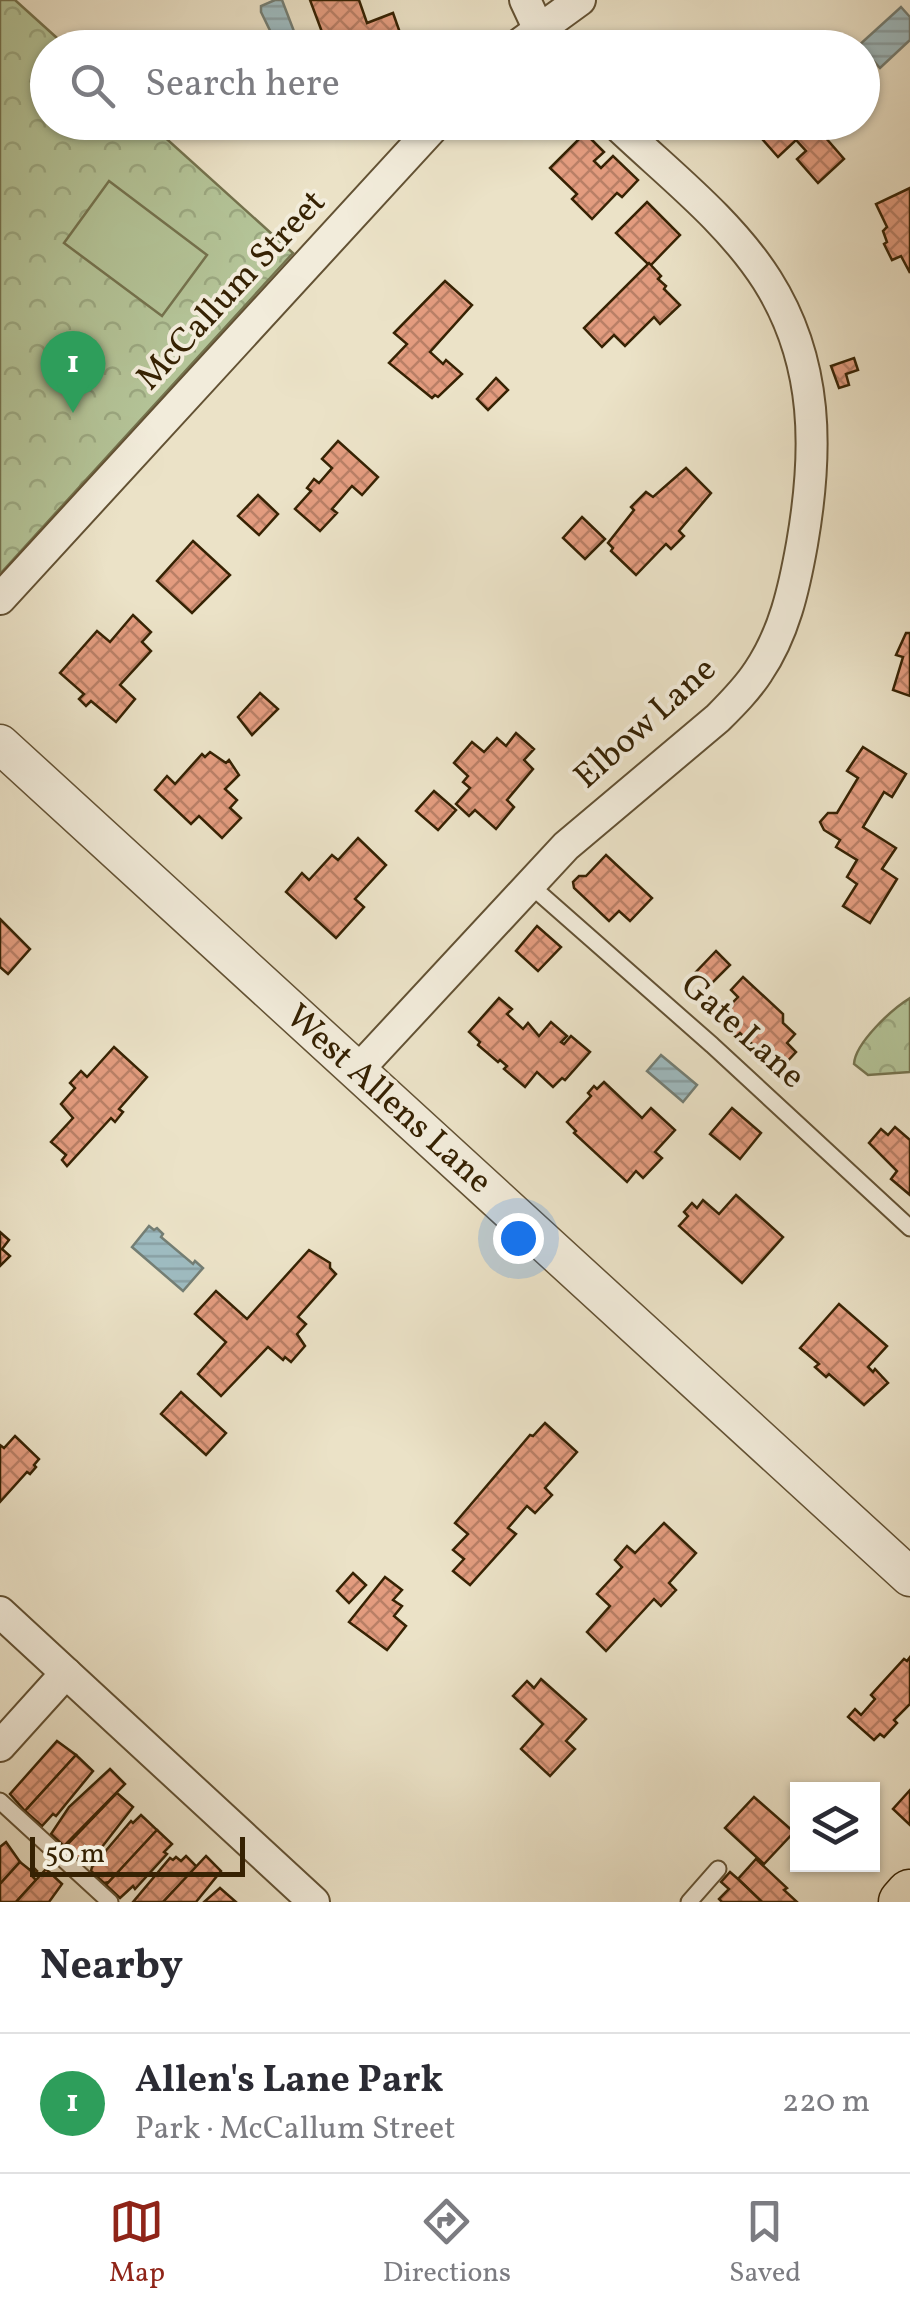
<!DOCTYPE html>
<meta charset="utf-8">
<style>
:root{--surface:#fff;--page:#f2f2f3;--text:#2b2b33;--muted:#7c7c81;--line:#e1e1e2;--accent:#8f2418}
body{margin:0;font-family:Vollkorn,serif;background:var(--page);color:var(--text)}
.controls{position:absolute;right:30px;bottom:30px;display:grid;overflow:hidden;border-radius:0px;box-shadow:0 2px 8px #0004}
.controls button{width:90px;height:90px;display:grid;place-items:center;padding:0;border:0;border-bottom:2px solid var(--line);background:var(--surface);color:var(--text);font:50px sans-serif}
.scale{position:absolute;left:30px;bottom:25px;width:215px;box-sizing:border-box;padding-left:10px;border:5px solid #362203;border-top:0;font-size:28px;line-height:35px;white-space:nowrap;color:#362203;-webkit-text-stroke:8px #f2ecdb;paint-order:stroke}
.you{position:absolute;left:518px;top:1238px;width:35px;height:35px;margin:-25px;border:8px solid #fff;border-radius:50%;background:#1a73e8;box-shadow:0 0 0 15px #1a73e833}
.badge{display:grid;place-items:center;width:65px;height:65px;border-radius:50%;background:var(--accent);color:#fff;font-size:32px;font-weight:700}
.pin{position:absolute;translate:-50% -82px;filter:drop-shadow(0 2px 5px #0008)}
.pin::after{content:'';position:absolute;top:52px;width:35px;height:30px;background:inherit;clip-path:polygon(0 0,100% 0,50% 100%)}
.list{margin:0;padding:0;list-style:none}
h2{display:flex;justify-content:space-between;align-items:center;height:130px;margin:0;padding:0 40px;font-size:42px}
h2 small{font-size:32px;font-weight:400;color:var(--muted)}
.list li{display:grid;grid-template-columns:65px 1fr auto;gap:30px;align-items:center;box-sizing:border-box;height:140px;padding:0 40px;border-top:2px solid var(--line)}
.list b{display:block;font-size:38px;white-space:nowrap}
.list p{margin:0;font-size:32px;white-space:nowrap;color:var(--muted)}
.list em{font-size:32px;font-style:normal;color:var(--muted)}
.icon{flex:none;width:55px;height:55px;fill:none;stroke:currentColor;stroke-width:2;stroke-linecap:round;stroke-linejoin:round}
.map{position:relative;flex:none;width:910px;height:1902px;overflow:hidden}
.search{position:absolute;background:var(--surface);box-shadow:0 2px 8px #0004;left:30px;right:30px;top:30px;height:110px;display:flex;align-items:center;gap:25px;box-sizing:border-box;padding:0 35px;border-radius:55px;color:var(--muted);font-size:38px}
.sheet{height:270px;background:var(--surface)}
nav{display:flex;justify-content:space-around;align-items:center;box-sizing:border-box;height:140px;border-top:2px solid var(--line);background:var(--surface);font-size:28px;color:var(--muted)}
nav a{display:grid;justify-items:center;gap:5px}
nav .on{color:var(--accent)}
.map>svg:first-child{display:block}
.forest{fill:url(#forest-crowns);stroke:#75734e;stroke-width:2.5}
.pitch{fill:#b4c498;stroke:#75734e;stroke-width:2.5}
.water{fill:url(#water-rules);stroke:#747e74;stroke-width:2.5}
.building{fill:url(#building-cross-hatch);stroke:#362203;stroke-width:2.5}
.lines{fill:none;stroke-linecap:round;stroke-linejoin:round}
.service-casing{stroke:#635234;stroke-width:19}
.minor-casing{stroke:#635234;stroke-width:34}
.tertiary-casing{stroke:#635234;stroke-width:41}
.primary-casing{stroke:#362203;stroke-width:51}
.service{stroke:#f2ecdb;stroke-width:15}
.minor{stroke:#f2ecdb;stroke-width:30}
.tertiary{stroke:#f2ecdb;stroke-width:38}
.primary{stroke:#ebe2c7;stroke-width:48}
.labels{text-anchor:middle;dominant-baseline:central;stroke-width:8;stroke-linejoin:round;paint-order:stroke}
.street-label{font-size:35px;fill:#362203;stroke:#f2ecdb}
</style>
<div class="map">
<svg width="910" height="1902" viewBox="0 0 910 1902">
<defs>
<pattern id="forest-crowns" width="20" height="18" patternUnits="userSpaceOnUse" patternTransform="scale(2.5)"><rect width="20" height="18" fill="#b4c498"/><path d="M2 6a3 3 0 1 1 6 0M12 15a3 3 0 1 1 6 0" fill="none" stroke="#9ba881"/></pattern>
<pattern id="water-rules" width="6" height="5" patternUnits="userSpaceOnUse" patternTransform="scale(2.5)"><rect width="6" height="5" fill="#9ebbc0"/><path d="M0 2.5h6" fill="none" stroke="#89a0a3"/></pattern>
<pattern id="building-cross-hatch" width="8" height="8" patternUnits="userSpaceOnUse" patternTransform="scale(2.5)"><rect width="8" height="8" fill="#e39c7f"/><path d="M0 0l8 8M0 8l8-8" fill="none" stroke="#b97f66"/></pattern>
</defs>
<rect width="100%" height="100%" fill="#ebe2c7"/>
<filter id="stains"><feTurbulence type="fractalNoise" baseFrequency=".002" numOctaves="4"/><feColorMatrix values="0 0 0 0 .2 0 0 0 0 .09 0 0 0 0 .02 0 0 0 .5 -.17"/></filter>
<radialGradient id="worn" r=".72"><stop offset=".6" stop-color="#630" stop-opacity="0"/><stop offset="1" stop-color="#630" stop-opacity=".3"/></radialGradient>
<g class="forest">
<polygon points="0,0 15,0 67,47 48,48 48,122 149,123 293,253 0,574"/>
<path d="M910 998V1072L868 1075 854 1064C855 1043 892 1009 910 998Z"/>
</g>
<polygon class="pitch" points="109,181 207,255 162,316 64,243"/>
<g class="water">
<polygon points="275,0 282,0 295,34 302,32 307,44 278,47 261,12 261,6"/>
<polygon points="901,7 910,17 910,40 880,68 869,56 863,61 862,48 857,47"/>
<polygon points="661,1055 697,1085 683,1102 647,1071"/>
<polygon points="149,1226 154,1230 157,1228 163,1234 161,1237 193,1264 195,1261 203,1268 183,1291 132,1247"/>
</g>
<g class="building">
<polygon points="310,0 359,0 367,23 393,13 404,44 394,48 309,48 325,40"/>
<polygon points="747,122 844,122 825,137 844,159 818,183 797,159 806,151 796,140 778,157"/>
<polygon points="585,133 604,152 594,161 601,168 613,156 638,180 622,197 617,193 592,219 572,199 577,194 550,168"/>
<polygon points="910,188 910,273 901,256 892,260 884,244 887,242 883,231 887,227 876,204"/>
<polygon points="647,202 680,235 650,266 616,233"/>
<polygon points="649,263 661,276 658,279 666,286 664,289 680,305 660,324 654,317 625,346 614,335 602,347 584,328"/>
<polygon points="445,281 472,305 430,352 443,364 446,360 462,374 438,397 435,395 432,398 389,363 407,344 394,333"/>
<polygon points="854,358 858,370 846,374 849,385 839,388 831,366"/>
<polygon points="496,378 508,390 488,410 477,399"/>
<polygon points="338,441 378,477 362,495 352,486 332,509 337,513 320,531 295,509 311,491 307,488 314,479 319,483 332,468 322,459"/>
<polygon points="686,468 711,493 679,531 684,536 671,549 666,544 636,575 611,551 613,548 608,543 634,510 631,507 646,492 653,497"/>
<polygon points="258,495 278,514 259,535 238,516"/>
<polygon points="582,517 605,539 585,559 563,538"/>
<polygon points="193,541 230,575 192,613 157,581"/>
<polygon points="133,615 151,632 142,642 151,651 120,685 135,699 116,722 91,701 86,706 79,699 84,694 60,673 97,631 110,642"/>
<polygon points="906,633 910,633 910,696 893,690 903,657 896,655"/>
<polygon points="260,693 278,709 252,735 238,717"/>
<polygon points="516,733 534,749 524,760 533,769 507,800 514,807 496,829 475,810 469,816 456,804 470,788 463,782 468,776 454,763 472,742 484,752 497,738 506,746"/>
<polygon points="863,747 906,774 892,797 884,792 863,827 896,848 882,869 897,879 870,923 843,906 857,884 847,877 857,860 836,847 840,840 824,830 820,822 828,813 837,813 858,778 847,771"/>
<polygon points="210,752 226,763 229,760 239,775 225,789 237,800 230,808 241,818 222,838 199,816 191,824 155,790 167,776 175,784 202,754 205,757"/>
<polygon points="434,791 456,810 438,830 416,811"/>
<polygon points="358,838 386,865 355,899 364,907 336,938 286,892 302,873 309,880 332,855 338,860"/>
<polygon points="606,855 652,898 630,921 619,911 609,921 574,888 573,882 579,876 586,876"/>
<polygon points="0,919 30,949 8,974 0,967"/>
<polygon points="537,926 561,947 538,971 516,951"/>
<polygon points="716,951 730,965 709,986 695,973"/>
<polygon points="743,977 783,1014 783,1023 795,1034 787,1043 796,1052 780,1069 740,1033 736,1037 717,1019 738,997 731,990"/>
<polygon points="499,998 512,1009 507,1014 523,1029 528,1023 539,1036 551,1022 567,1036 561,1042 564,1044 571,1036 590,1052 565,1080 562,1078 553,1087 537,1072 525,1087 504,1069 507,1066 500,1060 498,1062 478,1045 480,1042 469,1032"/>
<polygon points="114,1047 147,1077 119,1109 123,1112 115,1122 111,1118 67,1166 62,1160 66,1155 51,1142 73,1118 61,1104 75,1088 70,1083 81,1071 87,1077"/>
<polygon points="604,1082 642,1118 651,1108 675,1130 655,1152 662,1158 643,1178 636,1171 627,1182 574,1133 576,1131 567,1122 591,1096 588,1093 594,1086 597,1089"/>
<polygon points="732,1108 761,1133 740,1159 710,1134"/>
<polygon points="895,1127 910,1140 910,1195 891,1179 897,1171 869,1143 881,1129 888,1135"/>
<polygon points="736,1195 783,1237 742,1283 679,1226 688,1216 684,1212 692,1203 697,1208 703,1200 719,1214"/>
<polygon points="0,1232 9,1240 2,1249 10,1256 0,1266"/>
<polygon points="309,1250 330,1263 330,1268 336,1274 298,1317 306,1324 297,1334 305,1346 291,1362 285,1357 283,1360 268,1347 221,1396 198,1374 226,1342 195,1314 216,1291 247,1319"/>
<polygon points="839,1304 887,1346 868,1367 873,1372 875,1369 888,1383 864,1405 829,1374 826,1377 815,1367 819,1364 800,1348"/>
<polygon points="181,1392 226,1433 206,1455 161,1414"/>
<polygon points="545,1423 577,1452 545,1488 552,1495 535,1513 527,1506 508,1528 516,1534 470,1585 453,1571 464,1559 453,1550 468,1534 455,1523 530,1435 533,1436"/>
<polygon points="15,1436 39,1459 34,1465 36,1467 30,1474 27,1472 0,1502 0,1445 4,1448"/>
<polygon points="664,1523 696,1553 669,1583 676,1590 661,1606 654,1599 606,1651 587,1632 610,1606 597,1594 622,1567 615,1560 627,1546 635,1553"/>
<polygon points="353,1573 366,1585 349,1603 337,1591"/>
<polygon points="385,1577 402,1590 393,1600 402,1606 394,1616 406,1626 387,1650 349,1622"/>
<polygon points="910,1657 910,1704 894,1720 897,1723 884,1737 880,1734 874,1740 848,1717 855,1709 861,1715 875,1699 871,1695 904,1659 907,1661"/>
<polygon points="541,1679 586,1719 566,1741 575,1749 550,1776 521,1749 543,1724 513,1696 527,1681 534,1688"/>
<polygon points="57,1741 76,1755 25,1811 10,1794"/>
<polygon points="76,1755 93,1771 56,1816 53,1814 42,1826 25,1811"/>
<polygon points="110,1769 125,1784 64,1846 51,1834 69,1807"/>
<polygon points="910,1790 910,1825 893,1809"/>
<polygon points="117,1793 133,1807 102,1847 93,1849 80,1861 67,1850 70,1846 68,1844"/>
<polygon points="754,1797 794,1832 764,1864 725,1828"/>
<polygon points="141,1815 157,1830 109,1882 104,1883 91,1871 92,1867 131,1821 133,1823"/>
<polygon points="157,1830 172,1844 164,1852 167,1854 135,1889 133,1886 120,1898 106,1885"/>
<polygon points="6,1842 20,1862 0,1884 0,1847"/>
<polygon points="186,1856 197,1867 163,1902 133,1902 170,1858 173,1860 176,1857 181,1861"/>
<polygon points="206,1856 221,1871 196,1902 163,1902"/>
<polygon points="756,1859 787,1888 784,1890 797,1902 762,1902 738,1879"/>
<polygon points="20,1862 30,1870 33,1867 37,1871 32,1876 36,1880 16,1902 0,1902 0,1884"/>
<polygon points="46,1869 62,1884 49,1902 16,1902"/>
<polygon points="730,1872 738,1879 762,1902 722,1902 719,1899 729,1889 721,1882"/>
<polygon points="220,1888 236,1902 204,1902"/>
</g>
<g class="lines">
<defs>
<g id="service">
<polyline points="529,884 712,1045 910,1228"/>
<polyline points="0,1801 110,1902"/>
<polyline points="689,1902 718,1869"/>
</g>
<g id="minor">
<polyline points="525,0 547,47"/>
<polyline points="514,48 580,0"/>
<polyline points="0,599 438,122"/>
<path d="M357 1071 566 846 718 718C732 704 747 689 758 672 784 634 794 589 802 544 818 452 819 362 767 280 728 219 666 172 614 122"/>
<polyline points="0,1612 314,1902"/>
<polyline points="0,1746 66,1673"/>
</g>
<polyline id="tertiary" points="0,744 910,1577"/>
<polyline id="primary" points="903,1902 910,1894"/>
</defs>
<use href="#service" class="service-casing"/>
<use href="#minor" class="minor-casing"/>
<use href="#tertiary" class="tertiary-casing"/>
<use href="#primary" class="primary-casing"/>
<use href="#service" class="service"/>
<use href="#minor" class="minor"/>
<use href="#tertiary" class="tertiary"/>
<use href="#primary" class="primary"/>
</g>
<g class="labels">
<g class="street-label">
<text transform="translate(232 291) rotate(-47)">McCallum Street</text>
<text transform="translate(646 724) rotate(-42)">Elbow Lane</text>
<text transform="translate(742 1032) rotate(42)">Gate Lane</text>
<text transform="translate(388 1100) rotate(42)">West Allens Lane</text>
</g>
</g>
<rect width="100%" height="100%" filter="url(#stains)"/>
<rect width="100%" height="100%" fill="url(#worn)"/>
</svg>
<div class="controls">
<button><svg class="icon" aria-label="layers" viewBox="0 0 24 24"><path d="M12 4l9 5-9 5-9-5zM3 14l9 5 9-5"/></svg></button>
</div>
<div class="scale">50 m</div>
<div class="you"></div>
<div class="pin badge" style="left:73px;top:413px;background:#2e9e5b">1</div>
<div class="search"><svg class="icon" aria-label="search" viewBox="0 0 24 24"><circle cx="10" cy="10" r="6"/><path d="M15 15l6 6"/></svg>Search here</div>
</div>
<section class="sheet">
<h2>Nearby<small></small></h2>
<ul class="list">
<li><span class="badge" style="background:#2e9e5b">1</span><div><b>Allen's Lane Park</b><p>Park · McCallum Street</p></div><em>220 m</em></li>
</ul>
</section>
<nav>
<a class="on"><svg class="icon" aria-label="map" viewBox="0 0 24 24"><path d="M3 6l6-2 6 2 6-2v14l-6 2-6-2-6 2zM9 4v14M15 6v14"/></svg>Map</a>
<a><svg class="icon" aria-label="directions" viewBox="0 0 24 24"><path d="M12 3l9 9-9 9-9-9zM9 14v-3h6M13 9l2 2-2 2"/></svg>Directions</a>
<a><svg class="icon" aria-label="saved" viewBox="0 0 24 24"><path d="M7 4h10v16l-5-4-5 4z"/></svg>Saved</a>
</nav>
